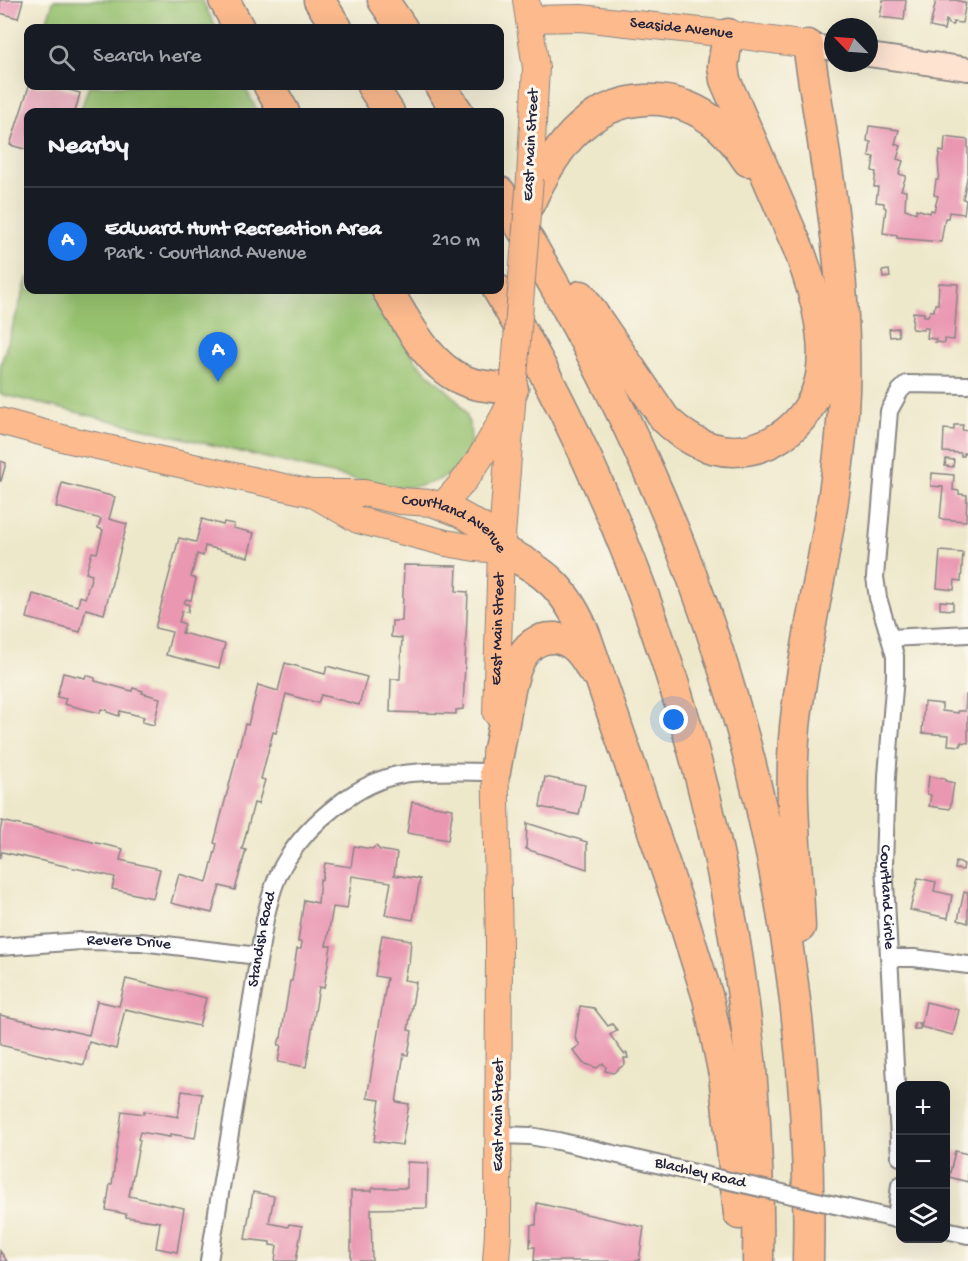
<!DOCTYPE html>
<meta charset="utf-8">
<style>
:root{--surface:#171b24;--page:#242831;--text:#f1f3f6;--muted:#9ea1a6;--line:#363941;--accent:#1a73e8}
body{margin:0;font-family:"Gochi Hand",sans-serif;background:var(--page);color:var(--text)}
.controls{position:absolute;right:18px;bottom:18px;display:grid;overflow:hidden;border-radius:12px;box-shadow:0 6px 24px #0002}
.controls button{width:54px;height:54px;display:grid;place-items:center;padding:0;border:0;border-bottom:2px solid var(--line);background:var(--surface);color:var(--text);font:30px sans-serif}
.compass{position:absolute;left:824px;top:18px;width:54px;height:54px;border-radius:50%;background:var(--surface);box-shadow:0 6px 24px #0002;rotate:295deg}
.you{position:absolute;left:674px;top:720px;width:21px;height:21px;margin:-15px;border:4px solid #fff;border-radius:50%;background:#1a73e8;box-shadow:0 0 0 9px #1a73e833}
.badge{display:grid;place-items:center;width:39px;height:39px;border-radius:50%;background:var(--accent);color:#fff;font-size:20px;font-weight:700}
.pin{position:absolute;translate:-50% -50px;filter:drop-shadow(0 2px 3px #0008)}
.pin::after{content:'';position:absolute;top:32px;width:21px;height:18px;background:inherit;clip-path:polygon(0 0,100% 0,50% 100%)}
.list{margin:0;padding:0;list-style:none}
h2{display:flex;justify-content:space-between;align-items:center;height:78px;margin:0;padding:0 24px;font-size:26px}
h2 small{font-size:20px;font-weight:400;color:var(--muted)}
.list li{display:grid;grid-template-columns:39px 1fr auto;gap:18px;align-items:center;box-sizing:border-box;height:108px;padding:0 24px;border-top:2px solid var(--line)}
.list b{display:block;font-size:22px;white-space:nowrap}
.list p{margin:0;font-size:20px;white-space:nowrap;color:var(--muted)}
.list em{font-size:20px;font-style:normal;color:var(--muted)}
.icon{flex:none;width:33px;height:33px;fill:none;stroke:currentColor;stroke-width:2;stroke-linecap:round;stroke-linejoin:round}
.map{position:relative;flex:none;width:968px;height:1261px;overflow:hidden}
.search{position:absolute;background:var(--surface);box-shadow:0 6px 24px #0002;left:24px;top:24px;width:480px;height:66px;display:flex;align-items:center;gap:15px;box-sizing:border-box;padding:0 21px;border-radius:12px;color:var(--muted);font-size:22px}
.panel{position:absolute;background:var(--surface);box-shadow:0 6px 24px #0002;left:24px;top:108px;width:480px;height:186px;border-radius:12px}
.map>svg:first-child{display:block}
.green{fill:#96c16e;stroke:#5c7254;stroke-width:1.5}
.building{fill:#ea97b2}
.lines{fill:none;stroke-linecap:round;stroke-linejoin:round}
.street-casing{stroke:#888583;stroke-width:20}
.secondary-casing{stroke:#888583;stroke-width:26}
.primary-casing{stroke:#888583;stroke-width:28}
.highway-casing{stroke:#888583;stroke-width:33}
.street{stroke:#fff;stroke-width:16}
.secondary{stroke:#fee3d1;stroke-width:22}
.primary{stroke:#fcba8d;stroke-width:26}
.highway{stroke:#fcba8d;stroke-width:30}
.street-bridge-casing{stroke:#888583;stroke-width:20;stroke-linecap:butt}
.primary-bridge-casing{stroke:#888583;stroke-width:28;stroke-linecap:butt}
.street-bridge{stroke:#fff;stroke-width:16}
.primary-bridge{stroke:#fcba8d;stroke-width:26}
.labels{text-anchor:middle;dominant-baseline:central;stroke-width:6;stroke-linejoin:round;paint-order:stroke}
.street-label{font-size:16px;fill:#22223b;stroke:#fbf7ec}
</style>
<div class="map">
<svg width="968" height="1261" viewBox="0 0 968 1261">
<rect width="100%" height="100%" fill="#fbf7ec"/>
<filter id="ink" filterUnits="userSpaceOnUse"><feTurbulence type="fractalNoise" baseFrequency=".0167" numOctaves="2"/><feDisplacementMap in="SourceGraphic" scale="12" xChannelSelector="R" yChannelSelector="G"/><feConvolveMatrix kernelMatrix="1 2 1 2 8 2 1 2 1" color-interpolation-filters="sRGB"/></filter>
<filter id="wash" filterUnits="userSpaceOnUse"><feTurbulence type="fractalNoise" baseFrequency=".008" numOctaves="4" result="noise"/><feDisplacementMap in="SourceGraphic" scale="24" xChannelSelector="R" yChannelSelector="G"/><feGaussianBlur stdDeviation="1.35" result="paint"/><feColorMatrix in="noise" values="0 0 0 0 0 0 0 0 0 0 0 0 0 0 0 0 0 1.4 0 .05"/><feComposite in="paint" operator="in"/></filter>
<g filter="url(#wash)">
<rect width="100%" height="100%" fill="#eee8cb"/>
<g class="green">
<polygon points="54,0 202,0 216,28 44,28"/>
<polygon points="89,86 244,86 258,112 80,112"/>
<path d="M28 277V290H369C380 306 393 322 403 339 408 347 412 356 418 363 433 382 458 393 467 417 486 470 429 492 387 487L0 394V367Z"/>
</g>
<g id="blocks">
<g class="building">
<polygon points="0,0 23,0 18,18 0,13"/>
<polygon points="883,0 906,0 904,20 880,17"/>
<polygon points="936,0 956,0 966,3 962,23 953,22 953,25 948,24 948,21 946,20 944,30 930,27"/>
<polygon points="29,86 55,86 80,93 75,112 28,112 28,150 10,145"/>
<polygon points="869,126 899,130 895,144 901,146 897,159 903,161 899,174 906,176 901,190 906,191 905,209 916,213 916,209 930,213 931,210 934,211 938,196 934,195 936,180 938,180 939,174 938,160 940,151 944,152 945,137 968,140 968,173 963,199 966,200 964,214 949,212 948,218 945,218 941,242 897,238 897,235 883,233 886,208 884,207 884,203 876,202 878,187 874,187 876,172 872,171 874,157 869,156 871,142 867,141"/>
<polygon points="889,270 890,277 883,278 882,271"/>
<polygon points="939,283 958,284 954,340 945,339 945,343 935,342 936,339 927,338 928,328 924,328 924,330 912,329 913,312 924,313 924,316 928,316 930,311 934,311 935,304 938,304"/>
<polygon points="898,328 899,336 890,337 889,329"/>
<polygon points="954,425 963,425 962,430 968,431 968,454 964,453 964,456 961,456 961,453 943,452 944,429 954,430"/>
<polygon points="946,459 954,460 953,467 945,466"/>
<polygon points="0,461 6,463 1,481 0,481"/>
<polygon points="932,473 954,475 953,490 959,491 959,494 967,495 966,521 940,519 943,487 931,486"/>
<polygon points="62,483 115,497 109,519 127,524 104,614 86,609 80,632 27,618 33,594 78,606 80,596 85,598 92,575 86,573 92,552 97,553 103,530 98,528 101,519 56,507"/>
<polygon points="202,519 223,525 224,522 234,524 233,528 254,533 248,557 205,546 203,556 197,554 191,577 196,579 191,600 186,599 184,603 189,605 188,612 182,611 179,622 185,624 182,633 225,644 219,668 166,655 172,632 155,628 179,538 196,542"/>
<polygon points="940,551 963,553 961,581 955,580 954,590 937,588"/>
<polygon points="404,565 457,566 456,591 468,592 463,709 456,710 456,714 390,712 391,679 400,679 402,638 391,637 392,621 402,621"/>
<polygon points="940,601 953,602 953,610 940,609"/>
<polygon points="285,663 325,674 327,666 367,677 359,705 321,695 318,703 286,694 276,733 273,732 261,779 265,780 258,804 254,803 242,849 246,850 235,890 220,886 212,913 171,903 179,874 207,882 217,844 214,843 245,724 248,725 258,685 278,691"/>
<polygon points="63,673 85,678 86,675 95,678 95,681 132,691 133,688 143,691 142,693 160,698 154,725 142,722 144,717 120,711 119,716 107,712 107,710 101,709 100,713 64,704 66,699 57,697"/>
<polygon points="966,695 968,695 968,743 961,742 961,746 948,745 949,735 922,733 924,702 942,704 942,711 958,713 958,711 965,711"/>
<polygon points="929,776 945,779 945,781 954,783 950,809 929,806 931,795 927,794"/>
<polygon points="545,777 585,785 579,815 540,807"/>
<polygon points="412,802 453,809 448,840 407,833"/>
<polygon points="2,821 123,849 120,860 160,869 153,898 112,889 115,877 2,852 0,858 0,832"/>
<polygon points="527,823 587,842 587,869 526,849"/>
<polygon points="354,846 372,849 376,846 380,850 397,853 394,875 420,879 413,920 385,915 391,882 352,876 347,909 333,907 326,946 331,946 324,988 319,987 306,1067 278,1062 281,1045 278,1045 280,1038 281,1038 290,981 292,981 297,949 301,949 302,942 298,942 304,900 318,903 320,879 322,880 325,863 351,867"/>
<polygon points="956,862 964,864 963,870 955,869"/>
<polygon points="918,878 936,882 934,891 952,895 948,918 910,910"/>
<polygon points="964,892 968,893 968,923 958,920"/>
<polygon points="382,935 411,940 409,964 407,964 404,980 416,982 408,1030 412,1031 408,1055 404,1054 396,1102 409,1104 402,1145 374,1141 380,1100 367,1098 387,978 375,976"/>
<polygon points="126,979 206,998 199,1026 125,1009 116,1049 89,1042 84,1065 0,1045 0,1015 89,1035 97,1001 119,1006"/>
<polygon points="926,1002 959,1010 953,1035 921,1027"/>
<polygon points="580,1006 594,1008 608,1026 612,1024 617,1030 610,1035 624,1054 627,1053 628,1058 624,1058 625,1064 613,1073 605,1071 606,1067 603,1063 597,1068 583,1063 573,1050 580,1045 575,1038"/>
<rect x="914" y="1023" width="6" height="6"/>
<polygon points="182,1091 202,1094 195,1138 170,1134 170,1137 140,1132 138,1139 140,1140 129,1196 184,1208 177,1252 156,1248 160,1222 126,1217 126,1214 106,1210 110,1184 112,1184 122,1111 144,1114 144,1111 178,1117"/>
<polygon points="955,1151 968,1154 968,1182 949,1177"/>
<polygon points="407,1162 428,1163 427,1208 371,1209 372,1261 351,1261 351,1191 372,1191 372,1188 407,1188"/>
<polygon points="253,1192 274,1196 269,1223 288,1227 289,1224 302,1226 296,1261 275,1261 277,1246 270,1245 270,1242 245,1239"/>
<polygon points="537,1203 644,1227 639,1261 534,1261 535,1247 530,1247 531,1225 536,1225"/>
<polygon points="0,1251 7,1261 0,1261"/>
</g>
</g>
</g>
<g filter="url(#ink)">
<use href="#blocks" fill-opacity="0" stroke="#888583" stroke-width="1.5"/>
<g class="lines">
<defs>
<g id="street">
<polyline points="968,385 907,384 900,391 889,411 875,577 878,598 890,638 968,634"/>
<path id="s1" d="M890 638 895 656V676L887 776 884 864 900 1157"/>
<path id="s2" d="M0 947 81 941 141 942 258 956"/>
<polyline points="891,958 914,958 968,965"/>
<polyline points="499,1135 530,1136 558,1141 708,1176"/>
<polyline points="835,1205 900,1220"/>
<polyline points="896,1219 900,1185"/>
<polyline points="946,1230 968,1235"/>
<path id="s3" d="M209 1261 265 919C270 898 275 877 287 859 310 822 359 781 403 774 433 770 464 772 495 772"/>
</g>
<g id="secondary">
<polyline points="808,45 833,49"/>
<polyline points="869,55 968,69"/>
</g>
<g id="primary">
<polyline points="526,0 536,68 530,178"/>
<path id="s4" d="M529 19 581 18 728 34 808 45"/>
<path id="s5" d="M0 421 66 439 311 493H364L400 501 432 503 460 514 483 527 491 535 501 550"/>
<polyline points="313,494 358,520 446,543 475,548 501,550"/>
<path d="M441 506C471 478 489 444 508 408"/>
<path id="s6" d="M496 713 501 550 514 378"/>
<polyline points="495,752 499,943 498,1233 496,1261"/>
</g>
<g id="highway">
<polyline points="224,0 239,28"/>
<polyline points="319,0 337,28"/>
<polyline points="383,0 402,28"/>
<polyline points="269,86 284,112"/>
<polyline points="372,86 389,112"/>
<polyline points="440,86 458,112"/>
<path d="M500 192C555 283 606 375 649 472 759 717 814 993 808 1261"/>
<path d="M529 204C541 179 554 154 573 134 614 92 674 88 719 126 730 136 740 149 748 161"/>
<path d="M387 290C407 321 427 365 463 380 478 387 497 387 513 389"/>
<path d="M498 290C671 582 764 921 758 1261"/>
<path d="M581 296 665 419C679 432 693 443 712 448 762 462 812 425 821 376 828 334 813 288 799 250L725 80 723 66 728 34"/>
<path d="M501 550C545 570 568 591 586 637L681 912 708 998 724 1075 739 1214"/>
<path d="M495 772C498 753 502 735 505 717 510 689 515 636 555 638 574 640 584 655 592 670"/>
<path d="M800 927C797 855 787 783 797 710 811 604 840 500 844 392 848 279 825 157 808 45"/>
</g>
</defs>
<use href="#street" class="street-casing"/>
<use href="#secondary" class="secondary-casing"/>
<use href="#primary" class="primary-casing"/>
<use href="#highway" class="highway-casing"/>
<use href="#street" class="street"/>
<use href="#secondary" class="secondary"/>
<use href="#primary" class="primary"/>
<use href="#highway" class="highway"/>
<defs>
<polyline id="street-bridge" points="708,1176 835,1205"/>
<polyline id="primary-bridge" points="514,378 530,178"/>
</defs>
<use href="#street-bridge" class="street-bridge-casing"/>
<use href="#primary-bridge" class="primary-bridge-casing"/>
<use href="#street-bridge" class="street-bridge"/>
<use href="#primary-bridge" class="primary-bridge"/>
</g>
</g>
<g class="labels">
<g class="street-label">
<text stroke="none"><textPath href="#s4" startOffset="153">Seaside Avenue</textPath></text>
<text transform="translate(532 145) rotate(-87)">East Main Street</text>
<text stroke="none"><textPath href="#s5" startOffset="470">Courtland Avenue</textPath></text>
<text stroke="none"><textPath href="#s6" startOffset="84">East Main Street</textPath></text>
<text stroke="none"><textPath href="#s1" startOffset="260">Courtland Circle</textPath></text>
<text stroke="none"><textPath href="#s3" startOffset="326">Standish Road</textPath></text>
<text stroke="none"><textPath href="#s2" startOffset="129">Revere Drive</textPath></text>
<text transform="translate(499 1115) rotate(-90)">East Main Street</text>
<text transform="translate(700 1174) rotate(13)">Blachley Road</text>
</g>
</g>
</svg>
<div class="controls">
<button>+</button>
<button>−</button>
<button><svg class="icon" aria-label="layers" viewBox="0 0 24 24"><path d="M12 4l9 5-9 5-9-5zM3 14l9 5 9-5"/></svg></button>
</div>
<svg class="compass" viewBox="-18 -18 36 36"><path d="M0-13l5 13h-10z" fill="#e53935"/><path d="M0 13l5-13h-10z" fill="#9ea1a6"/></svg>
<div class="you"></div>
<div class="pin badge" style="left:218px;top:382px">A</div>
<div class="search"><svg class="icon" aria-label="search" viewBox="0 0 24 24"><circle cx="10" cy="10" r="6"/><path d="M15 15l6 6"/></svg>Search here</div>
<section class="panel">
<h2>Nearby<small></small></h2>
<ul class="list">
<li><span class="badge">A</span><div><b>Edward Hunt Recreation Area</b><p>Park · Courtland Avenue</p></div><em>210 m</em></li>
</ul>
</section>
</div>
